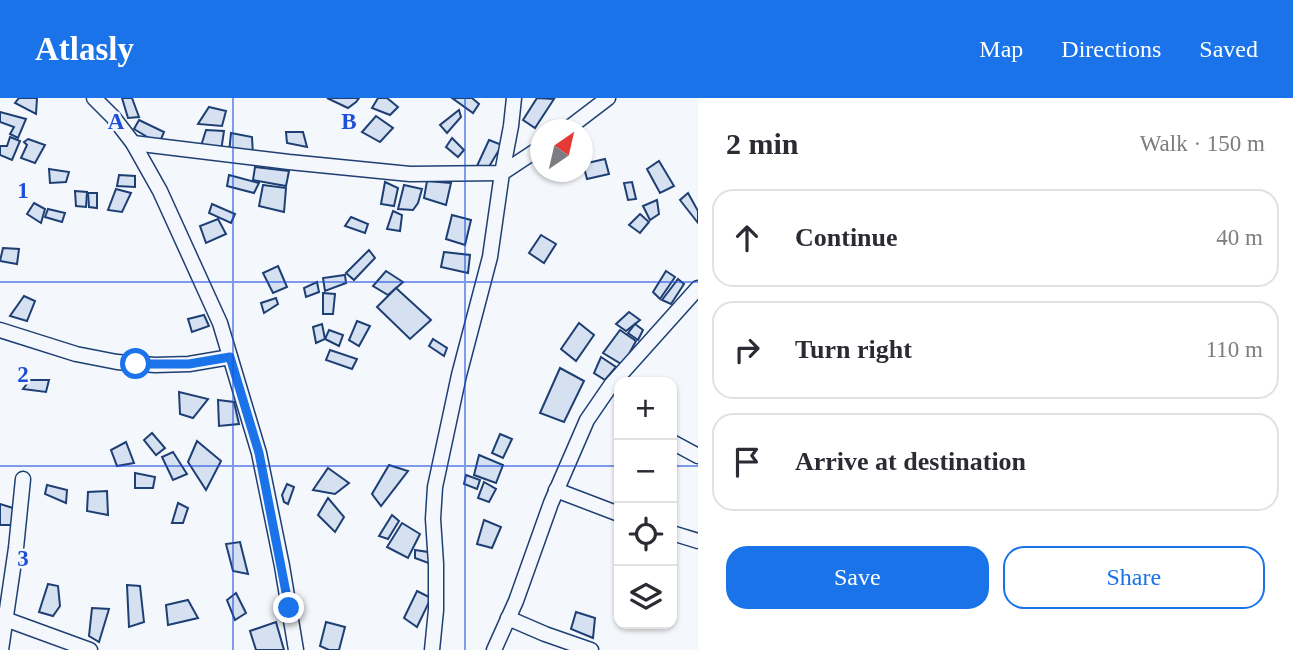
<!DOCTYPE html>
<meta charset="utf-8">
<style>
:root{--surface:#fff;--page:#f2f2f3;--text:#2b2b33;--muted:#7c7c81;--line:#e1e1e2;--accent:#1a73e8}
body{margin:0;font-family:"Times New Roman",serif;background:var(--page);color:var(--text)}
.controls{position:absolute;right:21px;bottom:21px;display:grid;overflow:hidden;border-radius:14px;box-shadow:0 2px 5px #0004}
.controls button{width:63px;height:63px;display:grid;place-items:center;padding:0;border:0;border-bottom:2px solid var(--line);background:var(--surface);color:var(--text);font:35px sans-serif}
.compass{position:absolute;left:530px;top:21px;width:63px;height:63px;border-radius:50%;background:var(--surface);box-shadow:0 2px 5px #0004;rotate:34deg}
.stop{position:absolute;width:21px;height:21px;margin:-16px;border:5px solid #1a73e8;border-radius:50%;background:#fff}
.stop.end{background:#1a73e8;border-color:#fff;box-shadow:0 2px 7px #0008}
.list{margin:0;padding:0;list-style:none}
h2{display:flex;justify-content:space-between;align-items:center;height:91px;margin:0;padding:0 28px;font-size:30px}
h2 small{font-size:23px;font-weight:400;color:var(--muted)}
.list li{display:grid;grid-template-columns:46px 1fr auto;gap:21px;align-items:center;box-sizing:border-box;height:98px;margin:0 14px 14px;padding:0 14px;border:2px solid var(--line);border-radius:21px}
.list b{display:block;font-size:26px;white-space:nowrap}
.list em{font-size:23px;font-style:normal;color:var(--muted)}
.actions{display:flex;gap:14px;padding:21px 28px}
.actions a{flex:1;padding:16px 0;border:2px solid var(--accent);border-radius:21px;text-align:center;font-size:24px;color:var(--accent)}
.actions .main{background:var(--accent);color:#fff}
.icon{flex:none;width:38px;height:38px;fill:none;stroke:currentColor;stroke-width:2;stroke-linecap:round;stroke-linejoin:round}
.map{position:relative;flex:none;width:698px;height:552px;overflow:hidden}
header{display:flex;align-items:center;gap:42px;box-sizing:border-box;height:98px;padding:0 35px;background:var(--accent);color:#fff}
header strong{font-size:33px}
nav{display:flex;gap:38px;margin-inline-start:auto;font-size:24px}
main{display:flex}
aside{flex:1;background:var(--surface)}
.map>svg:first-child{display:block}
.building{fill:#d5e0f0;stroke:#1d3f73;stroke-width:2}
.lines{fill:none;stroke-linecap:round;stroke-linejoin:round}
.minor-casing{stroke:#1d3f73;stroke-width:17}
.minor{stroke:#f4f7fb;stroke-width:14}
.route{stroke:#1a73e8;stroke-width:9}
.grid{fill:none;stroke:#1d4ed8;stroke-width:2;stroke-opacity:0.55}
.grid-label{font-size:23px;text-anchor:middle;font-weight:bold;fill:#1d4ed8;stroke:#f4f7fb;stroke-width:5;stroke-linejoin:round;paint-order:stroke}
</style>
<header>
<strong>Atlasly</strong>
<nav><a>Map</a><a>Directions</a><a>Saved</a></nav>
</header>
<main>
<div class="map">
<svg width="698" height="552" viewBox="0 0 698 552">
<rect width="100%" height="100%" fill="#f4f7fb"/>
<g class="building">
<polygon points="19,0 37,0 36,16 15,5"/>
<polygon points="122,0 132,0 139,19 128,20"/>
<polygon points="327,0 359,0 356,4 348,10"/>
<polygon points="378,0 387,0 398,9 390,17 372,10"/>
<polygon points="452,0 472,0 479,6 473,15"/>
<polygon points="537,0 554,1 535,30 523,22"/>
<polygon points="209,9 226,13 222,28 198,26"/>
<polygon points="459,12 461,19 447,35 440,27"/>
<polygon points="0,14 26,21 18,40 10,36 14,29 0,24"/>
<polygon points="376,18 393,30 380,44 362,34"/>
<polygon points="139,22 164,34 159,46 134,31"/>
<polygon points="206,32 224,33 221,53 201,48"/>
<polygon points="286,34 303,34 307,49 287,45"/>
<polygon points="231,35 252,39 253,58 229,55"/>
<polygon points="10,39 20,43 12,62 0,57 0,48 7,48"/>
<polygon points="452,40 464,52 458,59 446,49"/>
<polygon points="28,41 45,47 35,65 21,60 27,47 24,44"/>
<polygon points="489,42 502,47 487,72 477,68"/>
<polygon points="605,61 609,76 587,81 583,66"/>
<polygon points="659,63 674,88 660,95 647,71"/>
<polygon points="255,69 289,73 286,88 253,82"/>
<polygon points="49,71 69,74 66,84 50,85"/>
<polygon points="119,77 135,78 135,89 117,88"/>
<polygon points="229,77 259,85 254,95 227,88"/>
<polygon points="427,83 451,85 446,107 424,100"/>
<polygon points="385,84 398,90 394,108 381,106"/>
<polygon points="632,84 636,101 628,102 624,85"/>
<polygon points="263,87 286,90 284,114 259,108"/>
<polygon points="404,87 422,91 418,105 413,112 398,111"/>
<polygon points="116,91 131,95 122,114 108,112"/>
<polygon points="75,93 87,94 86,109 76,108"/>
<polygon points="88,95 97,95 97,110 89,109"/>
<polygon points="688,95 698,113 698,125 680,102"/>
<polygon points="657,102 659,116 650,122 643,108"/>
<polygon points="34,105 45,111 41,125 27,116"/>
<polygon points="212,106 235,116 231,125 209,115"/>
<polygon points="48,111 65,115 62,124 45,119"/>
<polygon points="393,113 402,117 400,133 387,131"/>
<polygon points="640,116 649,124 640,135 629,127"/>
<polygon points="452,117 471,122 465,147 446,141"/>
<polygon points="351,119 368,126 365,135 345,128"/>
<polygon points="218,121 226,136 206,145 200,128"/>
<polygon points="541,137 556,146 544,165 529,155"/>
<polygon points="3,150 19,151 17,166 0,163"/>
<polygon points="369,152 375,160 354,182 346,175"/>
<polygon points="444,154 470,157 468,175 441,169"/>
<polygon points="278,168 287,189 273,195 263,175"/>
<polygon points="386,173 403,184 388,197 373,188"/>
<polygon points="666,173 675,179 660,201 653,194"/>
<polygon points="345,177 346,185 325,193 323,180"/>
<polygon points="678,181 684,186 671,206 662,202"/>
<polygon points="317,184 319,194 306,199 304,190"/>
<polygon points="396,190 431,222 410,241 377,209"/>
<polygon points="323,195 335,196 333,216 323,216"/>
<polygon points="24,198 35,203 27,223 10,218"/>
<polygon points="276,200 278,206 264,215 261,205"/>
<polygon points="629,214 640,222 626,233 616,226"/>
<polygon points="204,217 209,228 192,234 188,221"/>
<polygon points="357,223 370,228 359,248 349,242"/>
<polygon points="579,225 594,237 576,263 561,251"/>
<polygon points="322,226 325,241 316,245 313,229"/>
<polygon points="635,226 643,232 638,242 628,235"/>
<polygon points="329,232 343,237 339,248 325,241"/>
<polygon points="620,232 636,243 623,267 603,255"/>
<polygon points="433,241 447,250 444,258 429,248"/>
<polygon points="330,252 357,261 352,271 326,262"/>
<polygon points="601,259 616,269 605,282 594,275"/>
<polygon points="560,270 584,283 564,324 540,315"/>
<polygon points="30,282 49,282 46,294 23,291"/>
<polygon points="179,294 208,301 193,320 180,316"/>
<polygon points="218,302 234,304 239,326 219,328"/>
<polygon points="152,335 165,350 156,357 144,342"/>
<polygon points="500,336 512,341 503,360 492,355"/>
<polygon points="197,343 221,363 206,392 188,364"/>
<polygon points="126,344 134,365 117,368 111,352"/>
<polygon points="173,354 187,376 173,382 162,359"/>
<polygon points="479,357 503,367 496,385 474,377"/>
<polygon points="389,367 408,373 381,408 372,396"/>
<polygon points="328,370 349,385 335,396 313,392"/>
<polygon points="135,375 155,379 153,390 135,390"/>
<polygon points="466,377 480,382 477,391 464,386"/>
<polygon points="484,384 496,391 489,404 478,400"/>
<polygon points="287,386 294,389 288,406 284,404 282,397"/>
<polygon points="47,387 67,392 66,405 45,396"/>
<polygon points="107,393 108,417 87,413 88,394"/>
<polygon points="328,400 344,419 335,434 318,417"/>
<polygon points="178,405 188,410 183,425 172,425"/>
<polygon points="0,406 16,411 13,427 0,427"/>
<polygon points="392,417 399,423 388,441 379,438"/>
<polygon points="484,422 501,429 492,450 477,446"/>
<polygon points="402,425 420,436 408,460 387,449"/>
<polygon points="240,444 248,476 233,473 226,446"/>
<polygon points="415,452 428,454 431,466 415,460"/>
<polygon points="48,486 58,488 60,508 53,518 39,514"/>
<polygon points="127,487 140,488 144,524 129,529"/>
<polygon points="417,493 431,500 417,529 404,520"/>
<polygon points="236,495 246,515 235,522 227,502"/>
<polygon points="188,502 198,520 168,527 166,507"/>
<polygon points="92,510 109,511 99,544 89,538"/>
<polygon points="576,514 595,520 593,540 571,531"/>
<polygon points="276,524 284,552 256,552 250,533"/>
<polygon points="326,524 345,529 339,552 329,552 320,548"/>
</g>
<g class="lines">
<defs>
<g id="minor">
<polyline points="94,0 113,19 133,45 160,93 220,225 259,355 282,468 296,552"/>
<polyline points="566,32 608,0"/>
<polyline points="133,45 289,64 410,76 502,75 511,28 514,0"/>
<polyline points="0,232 76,256 117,264 155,267 189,266 230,259"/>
<polyline points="672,344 698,358"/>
<polyline points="556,392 619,416"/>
<polyline points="672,435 698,443"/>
<polyline points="508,520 545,536 591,552"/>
<polyline points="5,521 90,552"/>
<polyline points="1,552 16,450 23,381"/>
<polyline points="432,552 436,512 436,466 433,421 435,389 459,277 490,159 502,75 540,50"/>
<polyline points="494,552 516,503 551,405 587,322 611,287 698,190"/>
</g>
</defs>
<use href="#minor" class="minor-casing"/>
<use href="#minor" class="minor"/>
</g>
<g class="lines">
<polyline class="route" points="136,266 189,266 230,259 259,355 289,510"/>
</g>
<path class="grid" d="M233 0V552M465 0V552M0 184H698M0 368H619M672 368H698"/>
<g class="grid-label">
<text x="116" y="31">A</text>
<text x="349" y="31">B</text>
<text x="23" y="100">1</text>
<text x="23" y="284">2</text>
<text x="23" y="468">3</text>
</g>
</svg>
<div class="controls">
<button>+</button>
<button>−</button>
<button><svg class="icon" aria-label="locate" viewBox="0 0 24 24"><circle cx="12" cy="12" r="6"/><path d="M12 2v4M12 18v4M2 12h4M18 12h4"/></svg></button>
<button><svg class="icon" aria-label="layers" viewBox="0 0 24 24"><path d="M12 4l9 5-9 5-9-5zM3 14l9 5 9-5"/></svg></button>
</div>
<svg class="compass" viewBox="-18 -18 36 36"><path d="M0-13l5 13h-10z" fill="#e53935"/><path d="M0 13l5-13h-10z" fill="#7c7c81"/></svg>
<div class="stop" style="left:136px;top:266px"></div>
<div class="stop end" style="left:289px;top:510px"></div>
</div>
<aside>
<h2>2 min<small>Walk · 150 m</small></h2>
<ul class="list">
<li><svg class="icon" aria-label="ahead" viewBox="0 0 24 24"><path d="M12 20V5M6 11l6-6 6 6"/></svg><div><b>Continue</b></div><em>40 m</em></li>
<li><svg class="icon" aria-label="right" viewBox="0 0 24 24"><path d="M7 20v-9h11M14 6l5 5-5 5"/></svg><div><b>Turn right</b></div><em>110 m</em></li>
<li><svg class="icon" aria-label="arrive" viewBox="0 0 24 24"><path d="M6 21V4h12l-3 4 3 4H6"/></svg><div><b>Arrive at destination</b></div></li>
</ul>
<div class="actions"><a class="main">Save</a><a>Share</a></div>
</aside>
</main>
